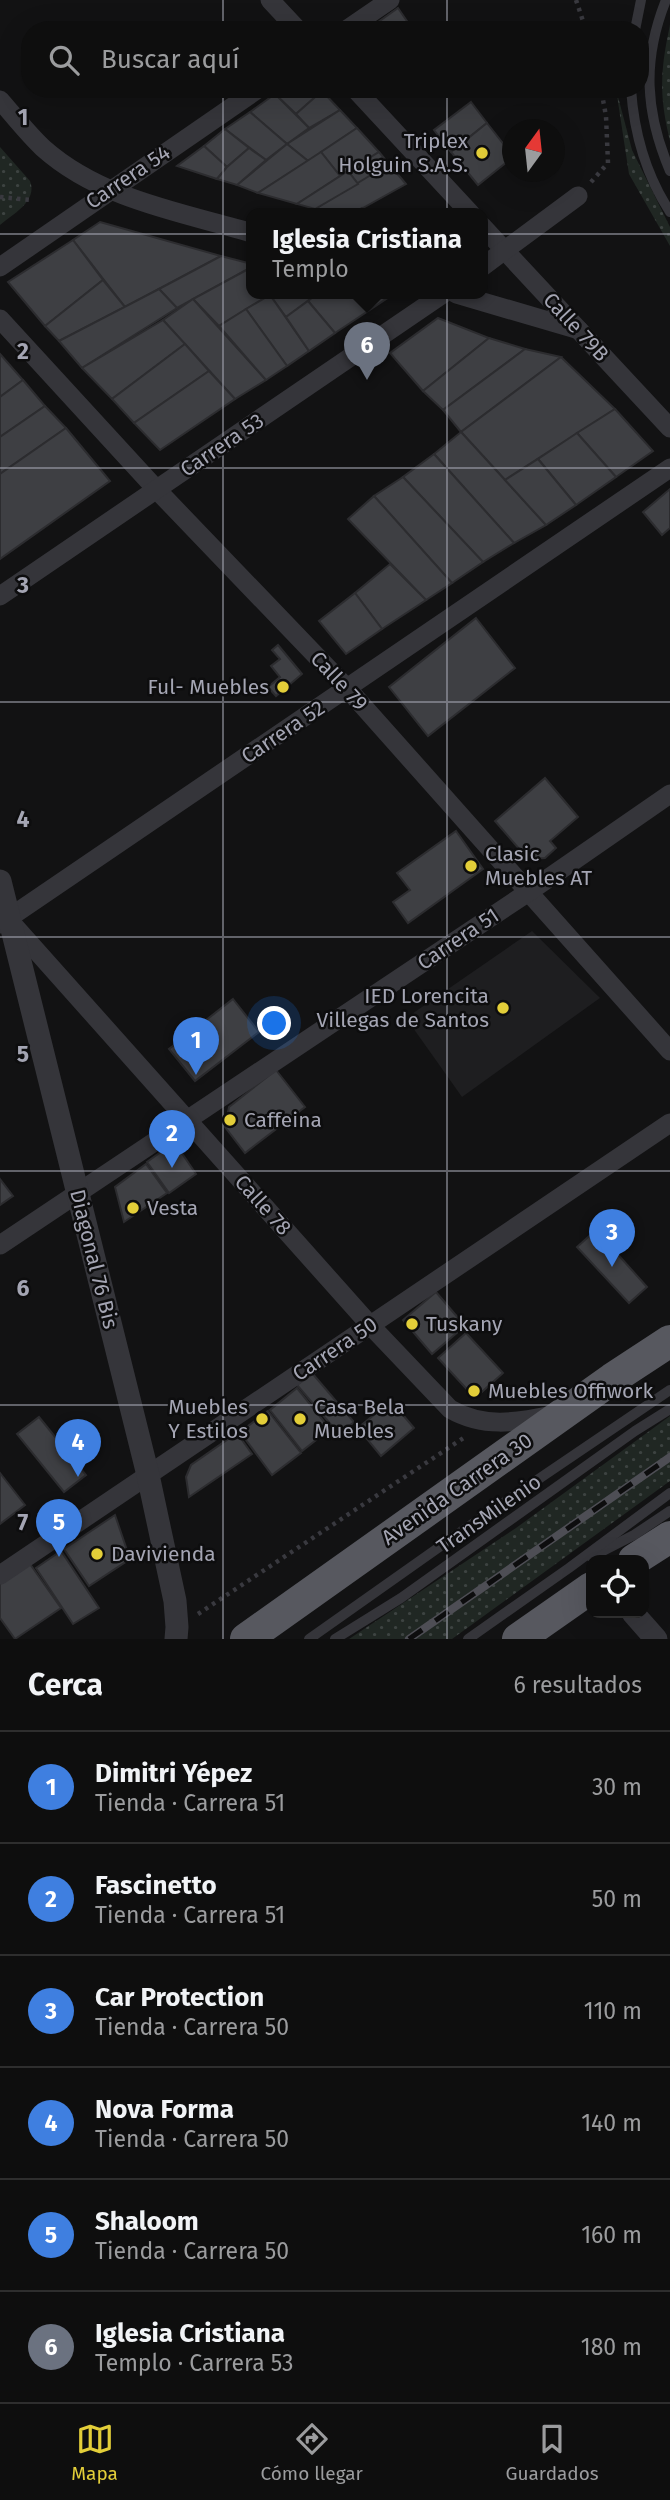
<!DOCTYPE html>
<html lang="es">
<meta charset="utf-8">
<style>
:root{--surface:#0e0e0e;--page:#1c1c1c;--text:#f1f3f6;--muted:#9b9c9e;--line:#2e2e2e;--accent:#e3ce39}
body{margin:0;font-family:"Fira Sans",sans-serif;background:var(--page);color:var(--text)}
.controls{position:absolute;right:21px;bottom:21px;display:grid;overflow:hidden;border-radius:14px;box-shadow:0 7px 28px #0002}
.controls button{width:63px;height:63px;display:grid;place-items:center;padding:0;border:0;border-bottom:2px solid var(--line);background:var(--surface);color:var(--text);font:35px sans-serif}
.compass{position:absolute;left:502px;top:119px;width:63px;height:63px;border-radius:50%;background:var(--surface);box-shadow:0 7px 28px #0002;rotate:15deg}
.you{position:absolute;left:275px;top:1024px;width:24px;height:24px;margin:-18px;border:5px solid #fff;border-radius:50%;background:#1a73e8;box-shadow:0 0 0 10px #1a73e833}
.badge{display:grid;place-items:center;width:46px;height:46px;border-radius:50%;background:var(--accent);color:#fff;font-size:23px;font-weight:700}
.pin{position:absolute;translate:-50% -58px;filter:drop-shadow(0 2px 4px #0008)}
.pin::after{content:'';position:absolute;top:37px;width:24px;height:21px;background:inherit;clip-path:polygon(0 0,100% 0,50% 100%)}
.popup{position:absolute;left:246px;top:208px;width:242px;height:91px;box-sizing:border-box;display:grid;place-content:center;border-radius:14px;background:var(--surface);filter:drop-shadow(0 2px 5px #0005);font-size:23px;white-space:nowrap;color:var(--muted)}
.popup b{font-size:26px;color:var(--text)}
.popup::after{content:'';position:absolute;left:50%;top:100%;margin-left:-14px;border:14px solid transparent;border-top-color:var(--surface)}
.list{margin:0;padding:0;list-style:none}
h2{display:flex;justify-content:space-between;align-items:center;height:91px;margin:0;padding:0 28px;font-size:30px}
h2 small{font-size:23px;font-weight:400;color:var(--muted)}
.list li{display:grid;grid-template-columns:46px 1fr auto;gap:21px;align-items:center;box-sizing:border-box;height:112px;padding:0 28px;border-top:2px solid var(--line)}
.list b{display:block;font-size:26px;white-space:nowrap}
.list p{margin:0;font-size:23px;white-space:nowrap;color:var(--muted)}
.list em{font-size:23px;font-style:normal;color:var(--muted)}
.icon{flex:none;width:38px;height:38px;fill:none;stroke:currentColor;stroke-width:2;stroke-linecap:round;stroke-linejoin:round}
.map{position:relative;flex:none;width:670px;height:1639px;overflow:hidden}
.search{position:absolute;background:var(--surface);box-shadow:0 7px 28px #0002;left:21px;right:21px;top:21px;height:77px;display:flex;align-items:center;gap:18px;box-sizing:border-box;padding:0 24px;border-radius:28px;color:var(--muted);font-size:26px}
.sheet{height:763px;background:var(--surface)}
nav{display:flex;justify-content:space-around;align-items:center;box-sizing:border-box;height:98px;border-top:2px solid var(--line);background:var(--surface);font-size:19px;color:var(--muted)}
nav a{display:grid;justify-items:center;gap:4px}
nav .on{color:var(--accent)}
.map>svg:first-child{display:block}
.built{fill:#1e1e20}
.grass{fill:url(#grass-dots)}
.building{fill:#3e3f43;stroke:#2c2c2f;stroke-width:2}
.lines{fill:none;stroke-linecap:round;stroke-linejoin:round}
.path{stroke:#39393f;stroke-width:4.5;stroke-dasharray:3.5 5;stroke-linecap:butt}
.service{stroke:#35353a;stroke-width:10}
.minor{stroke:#35353a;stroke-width:19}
.tertiary{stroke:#35353a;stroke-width:23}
.trunk{stroke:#57585f;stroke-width:32}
.rail-casing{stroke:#4e4e55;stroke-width:8}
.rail{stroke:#0d0d0e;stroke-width:5;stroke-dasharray:16;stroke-linecap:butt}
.grid{fill:none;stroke:#a4a5b3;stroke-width:2;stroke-opacity:0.55}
.poi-dot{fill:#e3ce39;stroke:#0d0d0e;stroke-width:2.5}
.labels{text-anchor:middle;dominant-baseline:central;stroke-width:5;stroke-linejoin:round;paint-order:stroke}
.poi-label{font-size:21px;fill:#a4a5b3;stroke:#0d0d0e;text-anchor:start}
.street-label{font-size:21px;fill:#a4a5b3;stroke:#0d0d0e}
.grid-label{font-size:23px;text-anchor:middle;font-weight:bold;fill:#a4a5b3;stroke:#0d0d0e;stroke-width:5;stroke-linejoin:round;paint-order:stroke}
</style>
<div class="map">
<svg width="670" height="1639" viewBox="0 0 670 1639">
<defs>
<pattern id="grass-dots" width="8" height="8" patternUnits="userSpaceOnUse" patternTransform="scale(1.75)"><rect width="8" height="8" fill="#202723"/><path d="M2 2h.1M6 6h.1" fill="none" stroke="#3d4341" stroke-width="1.8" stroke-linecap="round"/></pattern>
</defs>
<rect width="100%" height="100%" fill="#121213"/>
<polygon class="built" points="532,931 600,998 462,1097 406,1018"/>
<g class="grass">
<path d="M670 25V141C659 96 660 71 670 25Z"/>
<polygon points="616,89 632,150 670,227 670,246 629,174"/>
<path d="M0 147 30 181C38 201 13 214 0 225Z"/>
<polygon points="670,1416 670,1481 452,1639 349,1639 516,1528"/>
</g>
<g class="building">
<polygon points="398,8 411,27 407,30 367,30"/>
<polygon points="282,89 320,89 322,91 296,114 275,94"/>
<polygon points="322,91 340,110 309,128 296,114"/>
<polygon points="275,94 309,128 287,144 250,112"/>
<polygon points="471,102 487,123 451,152 434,130"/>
<polygon points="340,110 357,128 308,161 287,144"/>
<polygon points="250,112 287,144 266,160 225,129"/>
<polygon points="487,123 512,155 512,158 478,185 451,152"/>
<polygon points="357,128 379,152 340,176 321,152"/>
<polygon points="225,129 249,148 227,167 204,146"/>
<polygon points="287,144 308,161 258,193 237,185"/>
<polygon points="204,146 227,167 217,179 177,166"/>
<polygon points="249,148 266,160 237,185 217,179 227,167"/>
<polygon points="321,152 340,176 297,204 258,193"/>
<polygon points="379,152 389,164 358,184 348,171"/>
<polygon points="389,164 406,184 352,214 331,214 315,209"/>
<polygon points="348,171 358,184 315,209 297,204"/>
<polygon points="362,208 370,214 352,214"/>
<polygon points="100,222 221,256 125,307 73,240"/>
<polygon points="73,240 103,280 45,326 8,282"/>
<polygon points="221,256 252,264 252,267 177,308 159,289"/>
<polygon points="252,267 252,294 271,294 219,326 193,299"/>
<polygon points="103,280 125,307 59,341 45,326"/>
<polygon points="159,289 177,308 82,368 59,341"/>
<polygon points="271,294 317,294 286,317 270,295"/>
<polygon points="317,294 369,294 386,299 335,333 308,301"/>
<polygon points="270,295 309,351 287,366 246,309"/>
<polygon points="193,299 266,380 235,399 163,320"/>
<polygon points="308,301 335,333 309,351 286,317"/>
<polygon points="246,309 287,366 266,380 219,326"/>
<polygon points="438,318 489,338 423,391 390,353"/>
<polygon points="163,320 185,344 112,399 82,368"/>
<polygon points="489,338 525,349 443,410 423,391"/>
<polygon points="185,344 209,371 134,423 112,399"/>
<polygon points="525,349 561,357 461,432 443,410"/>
<polygon points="0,354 23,380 0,397"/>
<polygon points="561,357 615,409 505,480 461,432"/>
<polygon points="209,371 235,399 160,450 134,423"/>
<polygon points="23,380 45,406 0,437 0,397"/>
<polygon points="45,406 66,428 0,474 0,437"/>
<polygon points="615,409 653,451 616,477 577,433"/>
<polygon points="66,428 110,481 0,559 0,474"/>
<polygon points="461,432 505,480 546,525 514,543 434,454"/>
<polygon points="577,433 616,477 576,505 538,459"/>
<polygon points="434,454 514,543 483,562 403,477"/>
<polygon points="538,459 576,505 546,525 505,480"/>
<polygon points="403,477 483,562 452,583 374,496"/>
<polygon points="670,489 670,528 662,535 643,512"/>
<polygon points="374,496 452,583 426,600 348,519"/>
<polygon points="390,564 426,600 382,629 355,593"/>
<polygon points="355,593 382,629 346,654 319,621"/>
<polygon points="476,618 515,668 428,736 389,687"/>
<polygon points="278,645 302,674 276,696 268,687 280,677 271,666 280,659 272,650"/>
<polygon points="545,778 578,817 550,841 556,848 545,858 533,859 527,858 495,821"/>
<polygon points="456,831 483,869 408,923 393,902 410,890 397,873"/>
<polygon points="233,999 259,1032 195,1081 169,1049"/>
<polygon points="276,1070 305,1107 245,1153 225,1127 229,1107"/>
<polygon points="165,1149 179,1149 196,1174 169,1193 147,1162"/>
<polygon points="146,1164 167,1193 124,1222 115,1187"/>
<polygon points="0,1179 13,1196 0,1205"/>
<polygon points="596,1230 647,1287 629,1303 577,1247"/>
<polygon points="436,1292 465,1326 432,1354 403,1320"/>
<polygon points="466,1333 503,1373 475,1398 438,1358"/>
<polygon points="312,1373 354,1422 339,1434 297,1385"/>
<polygon points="297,1388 330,1429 302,1451 270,1410"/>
<polygon points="391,1401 414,1428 381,1456 358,1428"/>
<polygon points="268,1411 301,1453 272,1475 240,1432"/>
<polygon points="39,1417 86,1475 64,1492 17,1434"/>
<polygon points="237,1433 252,1454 189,1497 186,1477 191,1465"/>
<polygon points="0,1473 25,1505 0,1524"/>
<polygon points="115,1515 130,1559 89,1586 64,1549"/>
<polygon points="61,1551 99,1608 73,1624 36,1568"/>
<polygon points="30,1564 61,1608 15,1639 0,1618 0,1584"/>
</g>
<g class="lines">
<g class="path">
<polyline points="576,0 586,30"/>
<polyline points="591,182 608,163 606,116 601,89"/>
<polyline points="0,197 31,200"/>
<polyline points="198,1614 465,1437"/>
</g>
<g class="service">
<path d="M666 0C642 60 645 112 670 171"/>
<polyline points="635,30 641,0"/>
<path d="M631 89C634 132 646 175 670 212"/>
<polyline points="591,1557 634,1535 670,1511"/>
<polyline points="309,1639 462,1531 670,1390"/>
<polyline points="335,1639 401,1598 635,1431 670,1409"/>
<polyline points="468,1639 569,1568 670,1493"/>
</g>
<g class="minor">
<polyline points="270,0 298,30"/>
<polyline points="346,30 390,0"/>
<polyline points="355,89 471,214"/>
<path d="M0 100C14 116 28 134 43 148 100 199 180 212 252 233"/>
<polyline points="482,226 670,428"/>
<polyline points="0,267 258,89"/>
<polyline points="482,267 578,196"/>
<polyline points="456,294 579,330"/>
<polyline points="0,319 157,490 347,688 670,1051"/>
<polyline points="0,596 443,294"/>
<path d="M9 920 370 1325 450 1409C483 1428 515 1423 552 1415"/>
<polyline points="0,924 670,468"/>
<polyline points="0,1245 527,893 670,794"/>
<polyline points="0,1575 670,1123"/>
</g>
<g class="tertiary">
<polyline points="0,881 148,1475 175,1601 177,1627 176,1639"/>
<polyline points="633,1613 656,1639"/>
</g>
<g class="trunk">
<polyline points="634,1560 670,1537"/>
<polyline points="246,1639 612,1379 670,1341"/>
<polyline points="518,1639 591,1588"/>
</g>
<defs>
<polyline id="rail" points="409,1639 670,1457"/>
</defs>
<use href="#rail" class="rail-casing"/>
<use href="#rail" class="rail"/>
</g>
<path class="grid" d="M223 0V30M447 0V30M223 89V1639M447 89V1639M0 234H670M0 468H670M0 702H670M0 937H670M0 1171H670M0 1405H670"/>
<g class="poi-dot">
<circle cx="482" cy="153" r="7"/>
<circle cx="283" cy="687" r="7"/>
<circle cx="471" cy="866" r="7"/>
<circle cx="503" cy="1008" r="7"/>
<circle cx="230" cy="1120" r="7"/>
<circle cx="133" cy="1208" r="7"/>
<circle cx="412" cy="1324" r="7"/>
<circle cx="474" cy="1391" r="7"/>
<circle cx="262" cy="1419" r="7"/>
<circle cx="300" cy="1419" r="7"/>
<circle cx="97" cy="1554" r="7"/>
</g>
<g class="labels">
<g class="poi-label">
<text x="468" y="141" text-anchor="end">Triplex<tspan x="468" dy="24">Holguin S.A.S.</tspan></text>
<text x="269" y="687" text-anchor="end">Ful- Muebles</text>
<text x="485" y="854">Clasic<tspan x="485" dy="24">Muebles AT</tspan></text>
<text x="489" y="996" text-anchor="end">IED Lorencita<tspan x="489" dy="24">Villegas de Santos</tspan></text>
<text x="244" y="1120">Caffeina</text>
<text x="147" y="1208">Vesta</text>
<text x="426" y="1324">Tuskany</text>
<text x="488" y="1391">Muebles Offiwork</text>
<text x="248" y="1407" text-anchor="end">Muebles<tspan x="248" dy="24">Y Estilos</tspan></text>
<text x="314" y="1407">Casa Bela<tspan x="314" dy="24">Muebles</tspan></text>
<text x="111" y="1554">Davivienda</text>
</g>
<g class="street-label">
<text transform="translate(128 177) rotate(-34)">Carrera 54</text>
<text transform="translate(576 327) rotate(47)">Calle 79B</text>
<text transform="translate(222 445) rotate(-34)">Carrera 53</text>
<text transform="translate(339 681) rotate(47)">Calle 79</text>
<text transform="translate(283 732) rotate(-34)">Carrera 52</text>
<text transform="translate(458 939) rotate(-34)">Carrera 51</text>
<text transform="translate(263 1205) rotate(48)">Calle 78</text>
<text transform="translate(94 1259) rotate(76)">Diagonal 76 Bis</text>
<text transform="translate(335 1349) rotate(-34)">Carrera 50</text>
<text transform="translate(457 1489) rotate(-35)">Avenida Carrera 30</text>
<text transform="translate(489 1514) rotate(-35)">TransMilenio</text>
</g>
</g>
<g class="grid-label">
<text x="23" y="125">1</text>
<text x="23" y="359">2</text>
<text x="23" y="593">3</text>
<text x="23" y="827">4</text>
<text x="23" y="1062">5</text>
<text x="23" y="1296">6</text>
<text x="23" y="1530">7</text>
</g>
</svg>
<div class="controls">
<button><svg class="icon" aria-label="locate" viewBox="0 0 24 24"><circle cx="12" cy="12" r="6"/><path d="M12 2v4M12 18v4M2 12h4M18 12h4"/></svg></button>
</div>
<svg class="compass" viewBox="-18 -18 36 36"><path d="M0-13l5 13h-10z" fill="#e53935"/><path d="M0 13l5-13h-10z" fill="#9b9c9e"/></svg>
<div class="you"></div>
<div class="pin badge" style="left:196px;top:1075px;background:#3f7fe0">1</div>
<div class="pin badge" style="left:172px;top:1168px;background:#3f7fe0">2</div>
<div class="pin badge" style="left:612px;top:1267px;background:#3f7fe0">3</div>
<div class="pin badge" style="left:78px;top:1477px;background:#3f7fe0">4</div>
<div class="pin badge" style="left:59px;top:1557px;background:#3f7fe0">5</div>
<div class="pin badge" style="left:367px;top:380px;background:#6b7280">6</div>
<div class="popup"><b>Iglesia Cristiana</b>Templo</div>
<div class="search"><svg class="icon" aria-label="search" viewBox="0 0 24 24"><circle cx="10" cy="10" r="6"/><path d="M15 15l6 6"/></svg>Buscar aquí</div>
</div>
<section class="sheet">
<h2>Cerca<small>6 resultados</small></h2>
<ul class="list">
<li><span class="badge" style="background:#3f7fe0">1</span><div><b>Dimitri Yépez</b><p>Tienda · Carrera 51</p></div><em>30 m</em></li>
<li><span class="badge" style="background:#3f7fe0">2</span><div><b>Fascinetto</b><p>Tienda · Carrera 51</p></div><em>50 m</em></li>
<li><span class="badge" style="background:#3f7fe0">3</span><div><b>Car Protection</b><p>Tienda · Carrera 50</p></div><em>110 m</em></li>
<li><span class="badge" style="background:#3f7fe0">4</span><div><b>Nova Forma</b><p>Tienda · Carrera 50</p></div><em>140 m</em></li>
<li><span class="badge" style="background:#3f7fe0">5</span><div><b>Shaloom</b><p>Tienda · Carrera 50</p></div><em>160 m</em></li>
<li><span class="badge" style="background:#6b7280">6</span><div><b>Iglesia Cristiana</b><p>Templo · Carrera 53</p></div><em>180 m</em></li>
</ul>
</section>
<nav>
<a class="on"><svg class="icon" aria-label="map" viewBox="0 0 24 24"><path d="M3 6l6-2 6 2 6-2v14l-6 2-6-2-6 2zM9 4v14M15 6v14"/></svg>Mapa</a>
<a><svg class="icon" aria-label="directions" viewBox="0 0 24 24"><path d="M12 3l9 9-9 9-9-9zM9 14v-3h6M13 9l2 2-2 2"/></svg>Cómo llegar</a>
<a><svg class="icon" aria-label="saved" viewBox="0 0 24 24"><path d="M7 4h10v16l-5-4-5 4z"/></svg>Guardados</a>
</nav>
